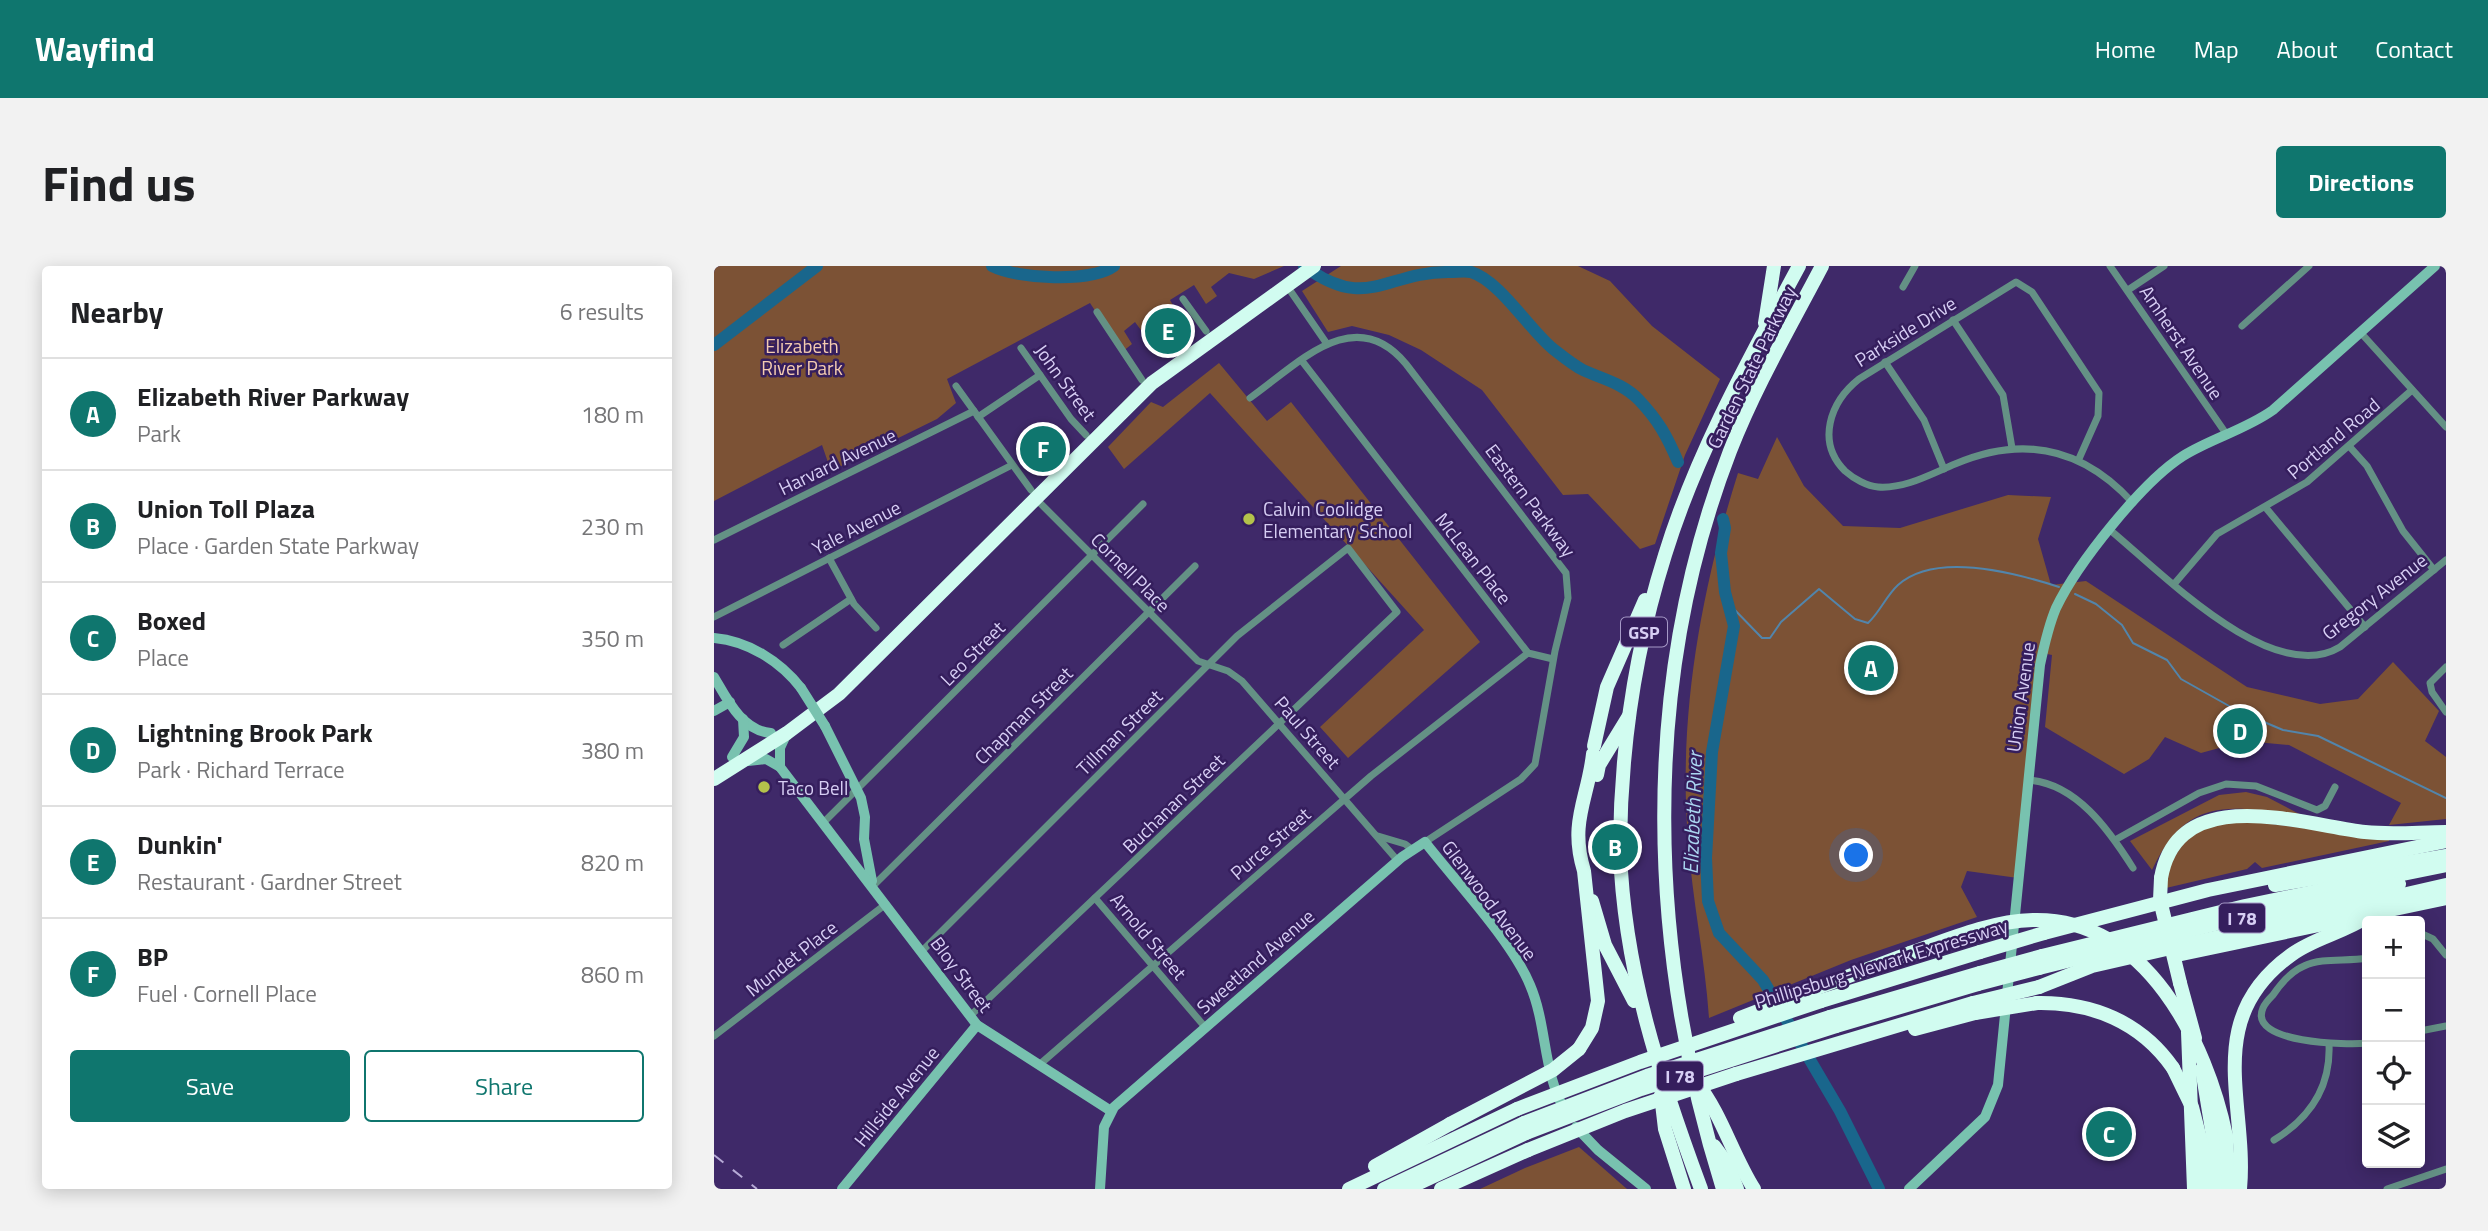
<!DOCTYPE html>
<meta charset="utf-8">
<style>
:root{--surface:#fff;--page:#f2f2f2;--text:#202124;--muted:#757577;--line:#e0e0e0;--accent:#0f766e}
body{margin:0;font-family:"Titillium Web",sans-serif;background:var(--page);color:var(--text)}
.controls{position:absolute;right:21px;bottom:21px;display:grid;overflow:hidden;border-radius:7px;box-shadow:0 4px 18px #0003}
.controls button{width:63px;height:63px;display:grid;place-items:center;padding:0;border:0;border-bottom:2px solid var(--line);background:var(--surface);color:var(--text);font:35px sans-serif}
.you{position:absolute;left:1143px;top:590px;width:24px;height:24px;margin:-18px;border:5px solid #fff;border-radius:50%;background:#1a73e8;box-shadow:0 0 0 10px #1a73e833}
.badge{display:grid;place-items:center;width:46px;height:46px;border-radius:50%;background:var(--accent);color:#fff;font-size:23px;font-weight:700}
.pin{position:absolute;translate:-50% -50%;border:4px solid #fff;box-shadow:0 2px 7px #0006}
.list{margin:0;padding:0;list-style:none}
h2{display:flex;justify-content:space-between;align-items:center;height:91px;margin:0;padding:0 28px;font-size:30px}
h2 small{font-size:23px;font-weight:400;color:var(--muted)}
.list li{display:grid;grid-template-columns:46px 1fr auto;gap:21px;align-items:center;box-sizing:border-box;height:112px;padding:0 28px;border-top:2px solid var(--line)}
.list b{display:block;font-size:26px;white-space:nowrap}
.list p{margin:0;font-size:23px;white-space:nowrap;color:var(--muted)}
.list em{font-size:23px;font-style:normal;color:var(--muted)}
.actions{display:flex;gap:14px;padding:21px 28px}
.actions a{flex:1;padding:16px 0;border:2px solid var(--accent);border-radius:7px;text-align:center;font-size:24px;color:var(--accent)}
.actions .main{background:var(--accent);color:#fff}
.icon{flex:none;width:38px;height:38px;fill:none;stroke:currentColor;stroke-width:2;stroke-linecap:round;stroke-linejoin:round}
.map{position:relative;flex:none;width:1732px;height:923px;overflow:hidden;border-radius:7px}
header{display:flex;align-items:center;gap:42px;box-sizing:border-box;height:98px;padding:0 35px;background:var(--accent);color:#fff}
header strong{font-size:33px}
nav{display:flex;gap:38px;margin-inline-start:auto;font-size:24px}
.intro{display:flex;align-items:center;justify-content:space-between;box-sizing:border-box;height:168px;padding:0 42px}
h1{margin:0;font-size:49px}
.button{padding:18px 32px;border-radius:7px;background:var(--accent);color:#fff;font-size:24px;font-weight:700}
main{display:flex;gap:42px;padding:0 42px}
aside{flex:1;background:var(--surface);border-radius:7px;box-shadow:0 4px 18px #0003}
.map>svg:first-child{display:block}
.green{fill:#7c5235}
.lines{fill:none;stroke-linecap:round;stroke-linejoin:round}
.stream{stroke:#5285ab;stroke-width:2}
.river{stroke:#19668c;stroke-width:12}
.street{stroke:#649185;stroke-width:7}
.secondary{stroke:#78c2af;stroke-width:10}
.highway{stroke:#d1fcf0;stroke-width:14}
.rail{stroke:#b5a9d5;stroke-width:2;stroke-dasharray:12 12;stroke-linecap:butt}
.secondary-bridge{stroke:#78c2af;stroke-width:10}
.highway-bridge{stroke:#d1fcf0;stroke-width:14}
.poi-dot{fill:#b4c24b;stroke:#351e5d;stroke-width:2.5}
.labels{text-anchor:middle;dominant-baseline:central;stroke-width:5;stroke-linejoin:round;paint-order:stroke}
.shield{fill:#351e5d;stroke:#a699c7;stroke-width:2}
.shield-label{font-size:18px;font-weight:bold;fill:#d7cef4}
.street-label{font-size:19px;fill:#d7cef4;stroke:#351e5d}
.park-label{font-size:19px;fill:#f4ccb0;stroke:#351e5d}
.poi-label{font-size:19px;fill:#d7cef4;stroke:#351e5d;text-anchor:start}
.water-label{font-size:21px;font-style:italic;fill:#abd6f1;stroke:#351e5d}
</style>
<header>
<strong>Wayfind</strong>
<nav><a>Home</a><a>Map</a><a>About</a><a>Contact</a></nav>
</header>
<div class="intro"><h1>Find us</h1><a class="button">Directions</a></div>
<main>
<aside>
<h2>Nearby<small>6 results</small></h2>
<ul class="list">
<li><span class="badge">A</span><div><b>Elizabeth River Parkway</b><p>Park</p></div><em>180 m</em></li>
<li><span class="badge">B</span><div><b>Union Toll Plaza</b><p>Place · Garden State Parkway</p></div><em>230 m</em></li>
<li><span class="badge">C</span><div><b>Boxed</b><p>Place</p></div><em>350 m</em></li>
<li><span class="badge">D</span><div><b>Lightning Brook Park</b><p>Park · Richard Terrace</p></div><em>380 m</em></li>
<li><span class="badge">E</span><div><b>Dunkin'</b><p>Restaurant · Gardner Street</p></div><em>820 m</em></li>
<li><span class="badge">F</span><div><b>BP</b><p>Fuel · Cornell Place</p></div><em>860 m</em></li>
</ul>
<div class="actions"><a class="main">Save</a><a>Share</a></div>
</aside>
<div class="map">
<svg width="1732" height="923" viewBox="0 0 1732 923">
<rect width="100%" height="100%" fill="#3f2969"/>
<g class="green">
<polygon points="0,0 570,0 540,13 515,7 497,21 503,30 492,38 480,19 456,34 460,41 444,52 449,59 435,75 421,56 410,65 418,78 408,86 376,37 233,113 242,137 223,153 117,205 108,179 0,235"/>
<polygon points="627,0 864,0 896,15 938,60 1006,113 971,189 941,278 926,283 874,228 849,229 768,124 707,84 675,69 638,60 614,66 588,25"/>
<polygon points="505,97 553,155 577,136 766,376 634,492 606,461 710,364 496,127 410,203 394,181 437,136 449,141"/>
<path d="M1063 171 1090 220 1129 260 1186 262 1294 229 1337 231 1324 273 1337 319 1372 315 1533 421 1606 438 1644 433 1679 396 1725 445 1711 475 1732 491V553L1675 559 1687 537 1575 479 1531 475 1487 487 1451 471 1435 493 1410 508 1331 461 1338 389 1328 387 1304 612 1253 605 1247 621 1263 651 1137 694 995 752C991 692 978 633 974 573 964 450 987 324 1024 207L1044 213Z"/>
<path d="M1532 526 1553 531 1591 551C1519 540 1474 527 1438 604L1416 575 1505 529Z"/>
<path d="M1534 555 1675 573V575L1548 602 1541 596 1533 603 1452 622C1452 598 1471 567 1495 560 1507 556 1522 556 1534 555Z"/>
<polygon points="865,881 913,923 766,923 811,902"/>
</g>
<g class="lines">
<g class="stream">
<polyline points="1361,328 1382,338 1408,359 1419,377 1453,394 1467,413 1524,445 1569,464 1604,470 1732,532"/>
<path d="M1015 338 1048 372H1056L1067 356 1105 323 1141 353 1154 357C1166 346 1172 330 1184 319 1222 285 1302 307 1345 321"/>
</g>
<g class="river">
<path d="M278 0C303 13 377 17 400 0"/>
<path d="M590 0C653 47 672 5 736 6 743 6 751 5 757 6 786 15 814 62 838 82 847 89 859 99 869 104 888 113 909 117 925 134 944 154 953 170 964 196"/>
<polyline points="0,79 103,0"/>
<polyline points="1009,253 1011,262 1007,287 1011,326 1020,360 998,486 992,592 994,635 1005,667 1049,714 1126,845 1165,923"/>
</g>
<g class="street">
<polyline points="1396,0 1513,169"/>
<polyline points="573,20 613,78"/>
<polyline points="1189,21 1201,0"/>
<polyline points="1414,24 1450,0"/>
<polyline points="469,33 492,65"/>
<polyline points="383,46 428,114"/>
<polyline points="1239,54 1289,129 1298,182"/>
<polyline points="1528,60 1595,0"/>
<polyline points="1647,67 1732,161"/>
<polyline points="307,82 357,153 372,169"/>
<polyline points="588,95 814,387 839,393"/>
<polyline points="1171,96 1210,154 1230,203"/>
<polyline points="242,120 317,224"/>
<path d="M536 132C583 99 640 35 692 98L852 307 854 332 841 385 821 498 807 513 711 576"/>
<polyline points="264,151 326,109"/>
<polyline points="1635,180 1653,200 1689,265 1720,304"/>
<path d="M1364 195 1384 150 1385 127 1318 26 1302 16 1145 113C1116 136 1102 176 1131 205 1140 213 1153 220 1164 221 1191 223 1217 208 1241 198 1309 169 1369 182 1419 237"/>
<polyline points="322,233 484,395 514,405 528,415 684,595"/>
<polyline points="1552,242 1651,361"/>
<path d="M1396 264C1446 305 1558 422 1626 381L1732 294"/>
<polyline points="0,274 260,145"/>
<polyline points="115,292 140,338 162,362"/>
<polyline points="1461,317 1503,268 1593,216 1698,124"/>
<polyline points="0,351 298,199"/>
<polyline points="69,379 137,333"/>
<polyline points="1732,401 1716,417 1718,426 1732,446"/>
<path d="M1314 514C1362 517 1395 564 1419 602"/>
<polyline points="109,557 429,238"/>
<polyline points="664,570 691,578 699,584"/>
<polyline points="1401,574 1485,527 1512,518 1542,520 1603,544 1611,540 1621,521"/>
<polyline points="159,620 481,300"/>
<polyline points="381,632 491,761"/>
<polyline points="1706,667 1719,673 1732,689"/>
<polyline points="209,684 523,370 634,282 683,346 256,750"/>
<path d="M1653 692C1633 696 1609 691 1590 700 1576 706 1567 717 1559 729 1556 732 1551 737 1549 742 1533 778 1635 779 1653 777"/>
<polyline points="1706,765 1732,760"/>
<polyline points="0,770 172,638"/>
<polyline points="325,799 657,510 814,387"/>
<path d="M1560 874C1596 852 1617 822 1615 778"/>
<polyline points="1673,923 1732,903"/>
</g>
<g class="secondary">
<path d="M0 372C34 375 66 395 87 422"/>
<path d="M0 411C13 433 28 465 57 467"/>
<polyline points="0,445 16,436"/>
<polyline points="111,460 147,532 151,551 150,573 158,615"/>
<polyline points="18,491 30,471 29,453"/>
<polyline points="34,495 52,493 66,501 263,759 397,845"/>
<polyline points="66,501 66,482 73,467"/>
<polyline points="862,861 884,884 932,923"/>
<polyline points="128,923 263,759"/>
<path d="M386 923 390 861 400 841 688 591 711 576C742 616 798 675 816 719 834 761 828 808 853 848"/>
<path d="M1195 923 1271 851 1284 819 1326 399C1330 380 1334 361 1342 342 1363 298 1428 216 1469 190 1498 172 1531 164 1559 144L1721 0"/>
</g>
<g class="highway">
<polyline points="1051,57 1060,0"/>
<polyline points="880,480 893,421 931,334"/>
<polyline points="883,509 885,499 915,450"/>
<polyline points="0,513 73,467 125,428 438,117 600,0"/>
<path d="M906 578C907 481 922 381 951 289 982 188 1035 93 1085 0"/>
<path d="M906 585C910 704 946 812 987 923"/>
<path d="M1447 612C1464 516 1586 558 1651 566 1679 569 1705 566 1732 566"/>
<polyline points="1561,619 1732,590"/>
<polyline points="878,635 891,679 920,735"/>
<polyline points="1330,667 1494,624 1732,575"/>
<polyline points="1463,689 1732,632"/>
<polyline points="1328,690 1531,640 1732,599"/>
<polyline points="1325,702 1509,656 1685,618"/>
<polyline points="1466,717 1481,772"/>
<polyline points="1325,721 1378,700 1732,619"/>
<polyline points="1098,724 1196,687"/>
<polyline points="1107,735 1266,686"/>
<path d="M1323 737C1378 736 1427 756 1459 802"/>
<polyline points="1116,751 1266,707"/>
<polyline points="1122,760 1264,718"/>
<polyline points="1201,763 1261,747"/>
<polyline points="1474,766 1480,923"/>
<path d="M865 783 878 762 884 735 870 605C855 556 874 533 879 488"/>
<polyline points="1488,803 1501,882 1502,923"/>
<polyline points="1022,808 1259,737"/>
<path d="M983 817C1008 849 1018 888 1040 923"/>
<polyline points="947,829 951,863 970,923"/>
<polyline points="1512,870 1515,923"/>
<polyline points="1000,880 1014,899 1023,923"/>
<polyline points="1491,892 1491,923"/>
<polyline points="661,900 736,858"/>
<polyline points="635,923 803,843"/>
<polyline points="670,923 810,857"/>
<polyline points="692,923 812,867"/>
<polyline points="727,923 814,884"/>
<path d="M1009 923C934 684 925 421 1016 185 1041 121 1076 61 1108 0"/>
<path d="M1526 923C1534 837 1487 754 1577 689 1600 672 1629 667 1653 651"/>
</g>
<polyline class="rail" points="0,889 43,923"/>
<polyline class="secondary-bridge" points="87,422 111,460"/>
<g class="highway-bridge">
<polyline points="1447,612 1446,634 1466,717"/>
<polyline points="1266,686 1330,667"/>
<path d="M1196 687C1235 673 1277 655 1319 654 1432 651 1493 777 1512 870"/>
<polyline points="1266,707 1328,690"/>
<polyline points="1264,718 1325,702"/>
<polyline points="1259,737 1325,721"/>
<polyline points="1261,747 1323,737"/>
<polyline points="1026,752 1098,724"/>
<polyline points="1459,802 1478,841 1491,892"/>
<polyline points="803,843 926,796 1107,735"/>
<polyline points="810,857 933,810 1116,751"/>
<polyline points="736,858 839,804 865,783"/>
<polyline points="812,867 927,823 1122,760"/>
<polyline points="814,884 911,845 1022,808"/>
</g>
</g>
<g class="poi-dot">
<circle cx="535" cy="253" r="7"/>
<circle cx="50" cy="521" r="7"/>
</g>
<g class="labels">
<g class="shield">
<rect x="907" y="351.5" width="46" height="29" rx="5"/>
<rect x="1505" y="637.5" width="46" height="29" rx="5"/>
<rect x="943" y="795.5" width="46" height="29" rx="5"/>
</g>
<g class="shield-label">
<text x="930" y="366">GSP</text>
<text x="1528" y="652">I 78</text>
<text x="966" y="810">I 78</text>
</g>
<g class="street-label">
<text transform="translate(1191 65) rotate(-32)">Parkside Drive</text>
<text transform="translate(1468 76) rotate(56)">Amherst Avenue</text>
<text transform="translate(1037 101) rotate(-64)">Garden State Parkway</text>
<text transform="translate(352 116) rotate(54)">John Street</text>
<text transform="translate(1619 172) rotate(-40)">Portland Road</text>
<text transform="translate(123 195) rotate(-26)">Harvard Avenue</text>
<text transform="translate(817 234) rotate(53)">Eastern Parkway</text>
<text transform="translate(142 261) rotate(-27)">Yale Avenue</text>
<text transform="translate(760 292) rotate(52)">McLean Place</text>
<text transform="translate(417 306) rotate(45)">Cornell Place</text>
<text transform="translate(1660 330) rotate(-38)">Gregory Avenue</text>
<text transform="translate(258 387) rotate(-45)">Leo Street</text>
<text transform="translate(1306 431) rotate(-82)">Union Avenue</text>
<text transform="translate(309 449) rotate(-45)">Chapman Street</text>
<text transform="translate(405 466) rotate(-45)">Tillman Street</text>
<text transform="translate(594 466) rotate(49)">Paul Street</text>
<text transform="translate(459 537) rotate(-44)">Buchanan Street</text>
<text transform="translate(556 577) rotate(-41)">Purce Street</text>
<text transform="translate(776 634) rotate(53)">Glenwood Avenue</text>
<text transform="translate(435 670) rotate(50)">Arnold Street</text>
<text transform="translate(77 692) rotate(-38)">Mundet Place</text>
<text transform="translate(541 695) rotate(-41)">Sweetland Avenue</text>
<text transform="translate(1167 697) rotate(-17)">Phillipsburg-Newark Expressway</text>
<text transform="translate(248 708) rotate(53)">Bloy Street</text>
<text transform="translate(182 830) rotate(-51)">Hillside Avenue</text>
</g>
<g class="park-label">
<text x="88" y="79">Elizabeth<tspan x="88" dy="22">River Park</tspan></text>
</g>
<g class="poi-label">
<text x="549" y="242">Calvin Coolidge<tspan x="549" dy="22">Elementary School</tspan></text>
<text x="64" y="521">Taco Bell</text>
</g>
<g class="water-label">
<text transform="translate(978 547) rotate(-88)">Elizabeth River</text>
</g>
</g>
</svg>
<div class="controls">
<button>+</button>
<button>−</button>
<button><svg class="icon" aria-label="locate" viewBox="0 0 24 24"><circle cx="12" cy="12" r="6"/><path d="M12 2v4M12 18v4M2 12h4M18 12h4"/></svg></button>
<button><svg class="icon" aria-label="layers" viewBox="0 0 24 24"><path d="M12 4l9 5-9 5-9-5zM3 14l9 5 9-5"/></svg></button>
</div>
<div class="you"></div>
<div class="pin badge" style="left:1157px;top:402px">A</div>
<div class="pin badge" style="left:901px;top:581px">B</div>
<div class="pin badge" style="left:1395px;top:868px">C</div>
<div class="pin badge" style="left:1526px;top:465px">D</div>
<div class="pin badge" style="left:454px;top:65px">E</div>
<div class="pin badge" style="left:329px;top:183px">F</div>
</div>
</main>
